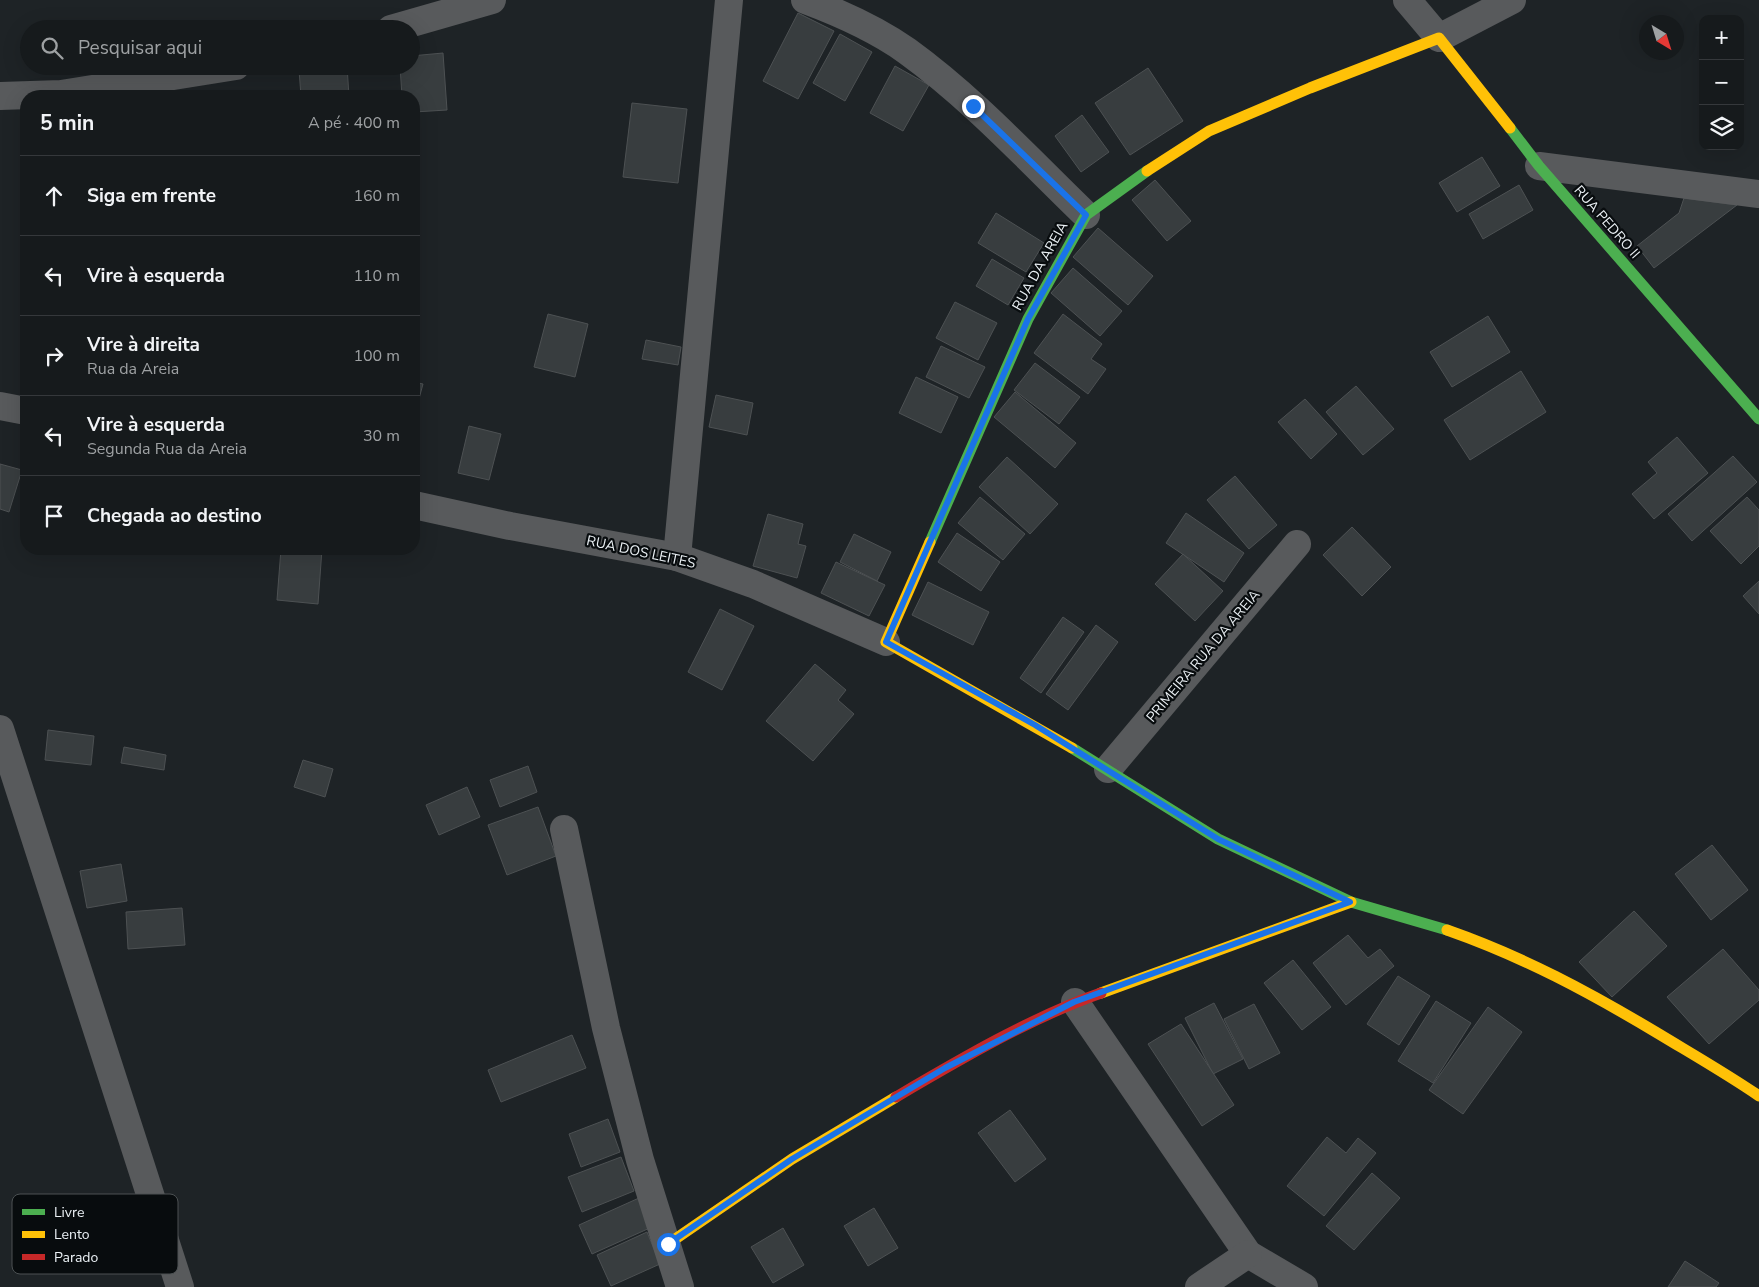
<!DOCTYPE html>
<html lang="pt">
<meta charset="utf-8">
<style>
:root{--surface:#161a1c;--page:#1f2325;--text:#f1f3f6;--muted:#9ea1a3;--line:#35383b}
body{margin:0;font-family:"Nunito Sans",sans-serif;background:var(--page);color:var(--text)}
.controls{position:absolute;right:15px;top:15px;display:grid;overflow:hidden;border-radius:10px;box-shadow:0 5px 20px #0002}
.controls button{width:45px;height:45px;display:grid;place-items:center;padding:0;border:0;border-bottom:1px solid var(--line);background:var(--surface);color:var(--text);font:25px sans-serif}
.compass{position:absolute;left:1639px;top:15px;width:45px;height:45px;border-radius:50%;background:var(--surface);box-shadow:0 5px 20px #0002;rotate:142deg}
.stop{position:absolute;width:15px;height:15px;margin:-11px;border:4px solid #1a73e8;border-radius:50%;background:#fff}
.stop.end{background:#1a73e8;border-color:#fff;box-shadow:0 1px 5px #0008}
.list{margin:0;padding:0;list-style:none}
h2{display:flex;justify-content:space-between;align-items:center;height:65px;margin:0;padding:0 20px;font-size:21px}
h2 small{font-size:16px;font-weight:400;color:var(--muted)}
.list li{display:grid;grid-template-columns:32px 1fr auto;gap:15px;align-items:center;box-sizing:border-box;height:80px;padding:0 20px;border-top:1px solid var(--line)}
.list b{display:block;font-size:19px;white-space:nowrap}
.list p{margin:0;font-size:16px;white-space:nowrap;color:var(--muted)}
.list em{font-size:16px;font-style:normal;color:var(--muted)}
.icon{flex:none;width:28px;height:28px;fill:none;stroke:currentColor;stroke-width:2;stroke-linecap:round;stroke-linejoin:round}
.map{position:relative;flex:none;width:1759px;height:1287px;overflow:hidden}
.search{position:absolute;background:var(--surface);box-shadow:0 5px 20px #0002;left:20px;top:20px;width:400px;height:55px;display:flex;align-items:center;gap:12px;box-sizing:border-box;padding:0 18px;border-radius:28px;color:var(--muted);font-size:19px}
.panel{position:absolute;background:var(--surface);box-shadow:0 5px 20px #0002;left:20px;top:90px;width:400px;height:465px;border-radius:20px}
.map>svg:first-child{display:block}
.building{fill:#383d3f;stroke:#4d5153}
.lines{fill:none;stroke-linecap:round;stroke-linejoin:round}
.street{stroke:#585a5c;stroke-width:28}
.fast{stroke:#4caf50;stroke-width:11}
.slow{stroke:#ffc107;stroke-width:11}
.jam{stroke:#c62828;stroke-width:11}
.route{stroke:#1a73e8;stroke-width:6}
.labels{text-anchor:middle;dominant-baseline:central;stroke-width:4.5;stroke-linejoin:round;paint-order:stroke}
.street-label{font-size:14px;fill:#ebf1f5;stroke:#080c0e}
.key{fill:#080c0e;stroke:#4c5153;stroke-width:1}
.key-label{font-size:14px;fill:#ebf1f5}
</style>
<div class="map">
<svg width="1759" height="1287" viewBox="0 0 1759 1287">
<rect width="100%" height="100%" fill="#1e2326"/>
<g class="building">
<polygon points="798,13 834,31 798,99 763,81"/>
<polygon points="840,34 872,52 845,101 813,83"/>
<polygon points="443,53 447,110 414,112 414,96 402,96 400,66 411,66 411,56"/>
<polygon points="347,66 349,96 301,96 299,70"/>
<polygon points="895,66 929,85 903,131 870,113"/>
<polygon points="1148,68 1183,121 1130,155 1095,103"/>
<polygon points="632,103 687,109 678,183 623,177"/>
<polygon points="1082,115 1109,152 1081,172 1055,136"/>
<polygon points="1482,157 1500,186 1457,212 1439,183"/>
<polygon points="1155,180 1191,221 1167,241 1132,200"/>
<polygon points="1519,185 1533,210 1483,239 1469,214"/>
<polygon points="1684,198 1737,205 1654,268 1637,246 1679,213"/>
<polygon points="996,213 1044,243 1026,272 978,243"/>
<polygon points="1098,228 1153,276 1128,305 1073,257"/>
<polygon points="992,259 1024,278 1008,305 976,286"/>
<polygon points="1073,268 1122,311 1100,336 1051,293"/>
<polygon points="955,302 997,323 978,360 936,338"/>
<polygon points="548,314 588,324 575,377 534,367"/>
<polygon points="1063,314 1102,344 1091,359 1106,369 1088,394 1034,353"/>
<polygon points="1488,316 1510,352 1452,387 1430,352"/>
<polygon points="646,340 681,347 678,365 642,359"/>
<polygon points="941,346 985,367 969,398 926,377"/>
<polygon points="1035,363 1080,397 1059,424 1014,390"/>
<polygon points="1521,371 1546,412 1470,460 1444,420"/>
<polygon points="916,377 958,397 941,433 899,413"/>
<polygon points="414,382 423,384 414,417"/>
<polygon points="1356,386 1394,429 1363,455 1326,412"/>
<polygon points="1015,392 1076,443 1055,468 994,417"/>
<polygon points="716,395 753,403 747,435 709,427"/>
<polygon points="1305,399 1337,434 1311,459 1278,422"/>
<polygon points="469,426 501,434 489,480 458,473"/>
<polygon points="1677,437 1708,473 1654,519 1632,494 1657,473 1648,462"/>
<polygon points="1733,456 1757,482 1692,541 1668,514"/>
<polygon points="1007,457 1058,504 1030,534 979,487"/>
<polygon points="0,464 22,470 9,512 0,509"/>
<polygon points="1235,476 1277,525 1249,549 1207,500"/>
<polygon points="980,497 1025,534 1003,560 958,523"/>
<polygon points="1747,497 1759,510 1759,546 1741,564 1710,531"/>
<polygon points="1186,513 1244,553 1224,582 1166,543"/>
<polygon points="768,514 803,524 798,544 806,546 797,578 753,566"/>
<polygon points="26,522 26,538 23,537"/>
<polygon points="1352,527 1391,567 1362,596 1323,555"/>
<polygon points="957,533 1000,562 981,591 938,562"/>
<polygon points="854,534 891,552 877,581 840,562"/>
<polygon points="74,549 91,549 90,552"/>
<polygon points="281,549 322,549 318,604 277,600"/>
<polygon points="1183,554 1223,591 1195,621 1155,584"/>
<polygon points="836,562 885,585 869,616 821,593"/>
<polygon points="1759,581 1759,614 1743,596"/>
<polygon points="928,582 989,612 973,645 912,615"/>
<polygon points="720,609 754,626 722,690 688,672"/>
<polygon points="1063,617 1084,632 1041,693 1020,678"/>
<polygon points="1096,625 1118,642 1068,710 1046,694"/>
<polygon points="815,664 846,690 838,700 854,714 813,761 766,721"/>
<polygon points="48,730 94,736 91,765 45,760"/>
<polygon points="124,747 166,755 164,770 121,763"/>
<polygon points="303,760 333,769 325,797 294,787"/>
<polygon points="528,766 537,792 500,807 490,780"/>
<polygon points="467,787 480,817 439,835 426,805"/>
<polygon points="538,807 556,856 507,875 488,825"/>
<polygon points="1712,845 1748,890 1711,920 1675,874"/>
<polygon points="121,864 127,901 87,908 80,871"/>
<polygon points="182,908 185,945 128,949 126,912"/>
<polygon points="1634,911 1667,946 1612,997 1579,962"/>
<polygon points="1348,935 1368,958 1380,949 1394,966 1346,1005 1313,963"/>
<polygon points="1723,949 1759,990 1759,1000 1709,1044 1667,997"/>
<polygon points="1293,960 1331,1007 1302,1030 1264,983"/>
<polygon points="1398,976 1430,996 1399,1045 1367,1024"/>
<polygon points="1436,1001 1471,1023 1433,1083 1398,1061"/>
<polygon points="1214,1003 1243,1059 1213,1074 1185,1018"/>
<polygon points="1254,1004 1280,1053 1249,1069 1224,1019"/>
<polygon points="1488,1007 1522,1032 1463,1114 1429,1090"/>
<polygon points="1181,1024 1234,1105 1202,1126 1148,1044"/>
<polygon points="572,1035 586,1068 501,1102 488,1070"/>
<polygon points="1010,1110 1046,1159 1015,1182 978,1133"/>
<polygon points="608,1119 620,1152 581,1167 569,1134"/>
<polygon points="1327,1137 1346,1153 1358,1138 1376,1153 1324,1216 1287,1186"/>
<polygon points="621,1157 634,1191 582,1212 568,1177"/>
<polygon points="1372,1173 1400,1198 1354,1250 1326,1226"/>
<polygon points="639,1198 652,1227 592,1254 579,1225"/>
<polygon points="874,1208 898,1248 868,1266 844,1226"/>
<polygon points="783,1228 804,1265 773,1283 751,1247"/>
<polygon points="647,1232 660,1264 611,1286 597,1255"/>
<polygon points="1685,1261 1719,1283 1716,1287 1668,1287"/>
</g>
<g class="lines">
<g class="street">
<path d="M805 0C840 13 876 29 907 51 972 98 1028 159 1086 215"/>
<polyline points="1407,0 1439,38 1512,0"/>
<polyline points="391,29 492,0"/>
<polyline points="0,96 61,94 236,66"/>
<polyline points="1539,166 1759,194"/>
<polyline points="0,406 26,411"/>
<polyline points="414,505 510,526 677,557 753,584 886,642"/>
<polyline points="677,557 729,0"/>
<polyline points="0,729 180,1287"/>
<polyline points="1108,769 1297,544"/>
<polyline points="564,829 606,1028 640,1160 680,1287"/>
<polyline points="1075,1002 1248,1254 1304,1287"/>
<polyline points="1199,1287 1248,1254"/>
</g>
<g class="fast">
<polyline points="1510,128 1539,166 1759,419"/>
<polyline points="930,542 1028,319 1086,215 1147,171"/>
<polyline points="1072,748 1218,839 1351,902 1447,930"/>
</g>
<g class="slow">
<polyline points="1147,171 1209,131 1310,88 1439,38 1510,128"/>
<polyline points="930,542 886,642 1072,748"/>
<path d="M1447 930C1524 957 1589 992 1659 1034 1692 1054 1727 1074 1759 1096"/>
<polyline points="1101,993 1351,902"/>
<polyline points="668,1244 792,1159 896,1097"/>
</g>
<path class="jam" d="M896 1097C959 1060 1032 1017 1101 993"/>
</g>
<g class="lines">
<polyline class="route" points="668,1244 792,1159 945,1068 1074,1002 1350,902 1218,839 1035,725 886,642 1028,319 1086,215 973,106"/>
</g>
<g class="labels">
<g class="street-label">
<text transform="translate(1607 222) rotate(49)">RUA PEDRO II</text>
<text transform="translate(1040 266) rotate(-61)">RUA DA AREIA</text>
<text transform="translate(641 552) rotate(12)">RUA DOS LEITES</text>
<text transform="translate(1203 656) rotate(-50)">PRIMEIRA RUA DA AREIA</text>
</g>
</g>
<rect x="12" y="1194" width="166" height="80" rx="8" class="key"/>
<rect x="22" y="1209" width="23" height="6" fill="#4caf50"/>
<rect x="22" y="1231" width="23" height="7" fill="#ffc107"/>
<rect x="22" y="1254" width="23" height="6" fill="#c62828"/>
<g class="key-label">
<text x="54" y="1217">Livre</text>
<text x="54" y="1239">Lento</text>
<text x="54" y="1262">Parado</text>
</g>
</svg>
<div class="controls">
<button>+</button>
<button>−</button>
<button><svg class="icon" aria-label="layers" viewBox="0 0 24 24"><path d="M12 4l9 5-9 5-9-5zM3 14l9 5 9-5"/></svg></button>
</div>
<svg class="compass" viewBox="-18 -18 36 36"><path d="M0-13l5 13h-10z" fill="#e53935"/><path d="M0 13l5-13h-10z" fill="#9ea1a3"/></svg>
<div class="stop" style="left:668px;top:1244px"></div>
<div class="stop end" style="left:973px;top:106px"></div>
<div class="search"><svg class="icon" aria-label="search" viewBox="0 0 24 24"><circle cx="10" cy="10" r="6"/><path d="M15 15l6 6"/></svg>Pesquisar aqui</div>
<section class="panel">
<h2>5 min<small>A pé · 400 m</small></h2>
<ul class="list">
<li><svg class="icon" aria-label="ahead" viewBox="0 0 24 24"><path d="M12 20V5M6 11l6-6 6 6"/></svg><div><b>Siga em frente</b></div><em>160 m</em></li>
<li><svg class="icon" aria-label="left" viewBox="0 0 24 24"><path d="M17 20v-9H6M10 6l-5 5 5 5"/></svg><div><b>Vire à esquerda</b></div><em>110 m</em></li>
<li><svg class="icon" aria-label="right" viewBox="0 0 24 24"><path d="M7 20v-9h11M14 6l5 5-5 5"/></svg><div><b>Vire à direita</b><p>Rua da Areia</p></div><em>100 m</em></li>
<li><svg class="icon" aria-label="left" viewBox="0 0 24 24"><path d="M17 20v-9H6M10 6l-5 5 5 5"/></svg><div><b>Vire à esquerda</b><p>Segunda Rua da Areia</p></div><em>30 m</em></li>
<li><svg class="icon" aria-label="arrive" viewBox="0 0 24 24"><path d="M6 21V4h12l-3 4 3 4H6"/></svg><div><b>Chegada ao destino</b></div></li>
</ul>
</section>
</div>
